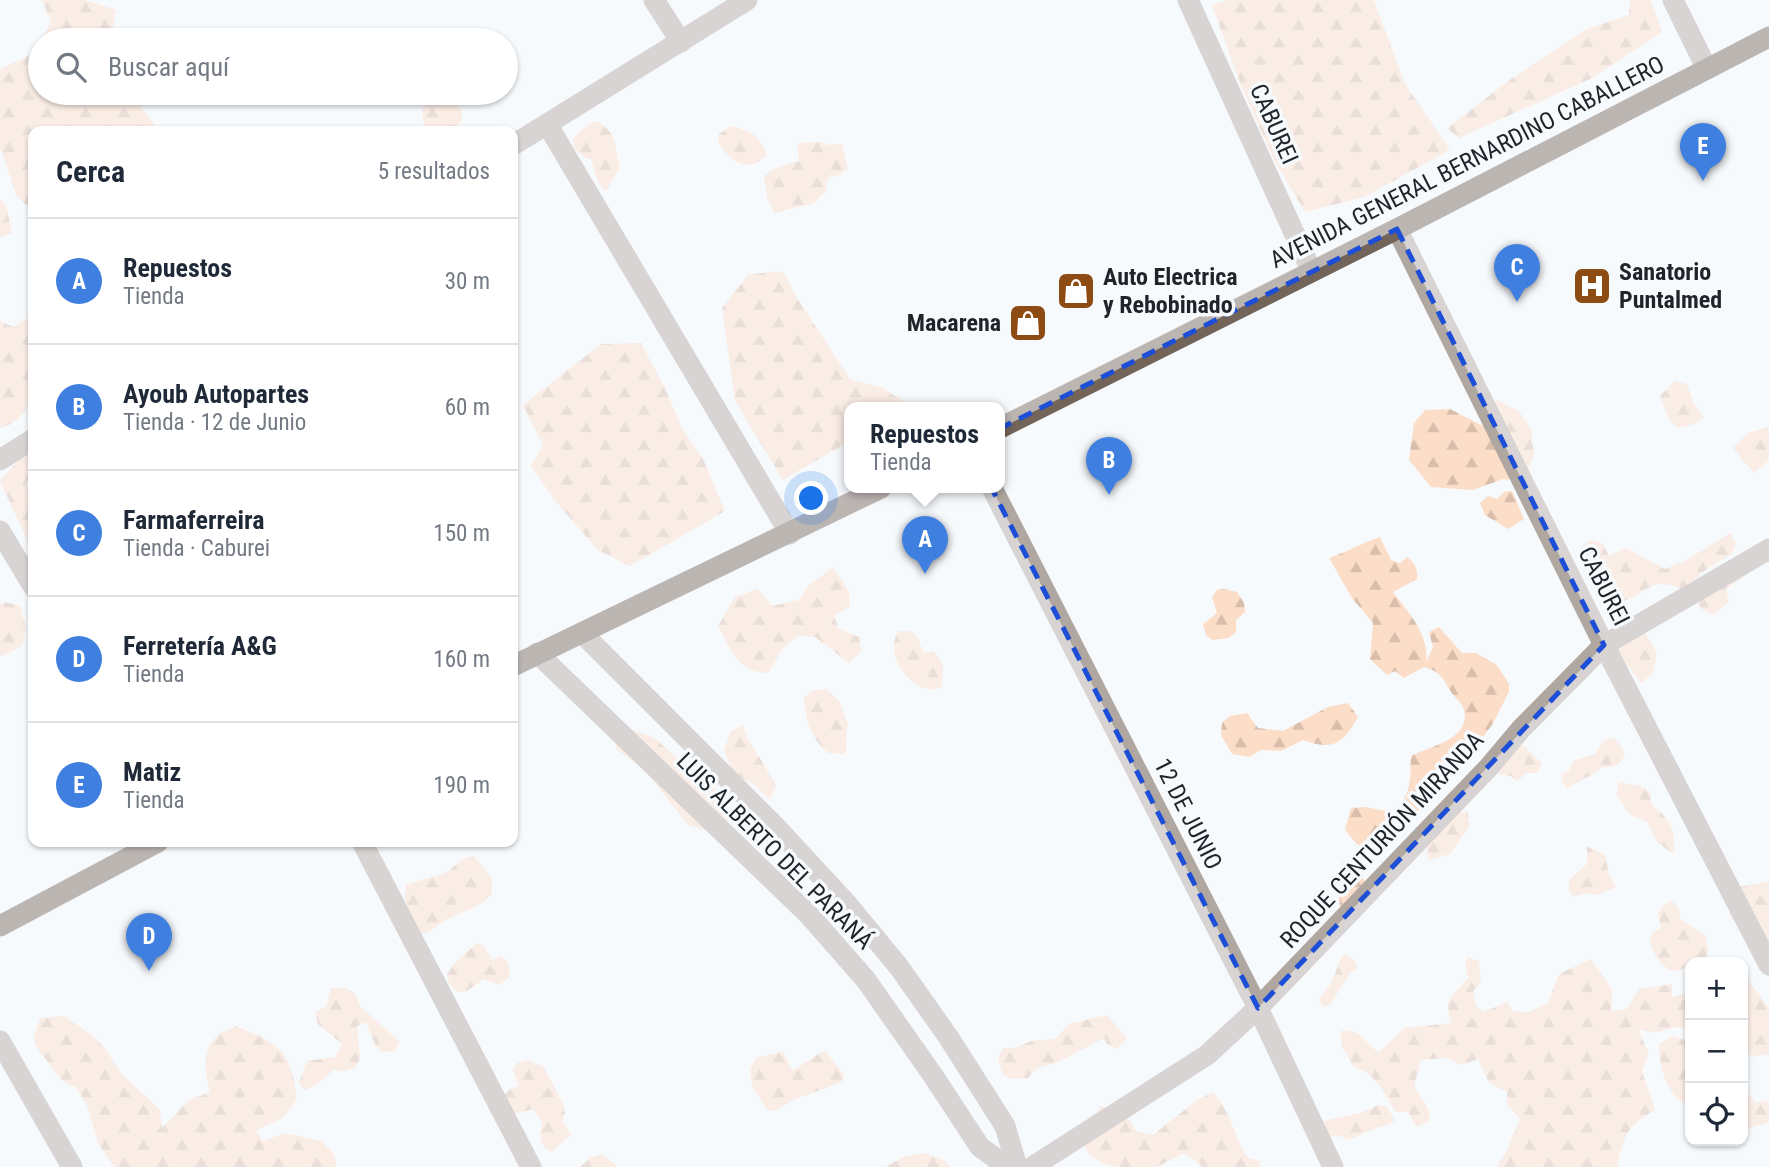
<!DOCTYPE html>
<html lang="es">
<meta charset="utf-8">
<style>
:root{--surface:#fff;--page:#f2f2f3;--text:#1f2937;--muted:#747a83;--line:#e0e1e3;--accent:#d93025}
body{margin:0;font-family:"Roboto Condensed",sans-serif;background:var(--page);color:var(--text)}
.controls{position:absolute;right:21px;bottom:21px;display:grid;overflow:hidden;border-radius:14px;box-shadow:0 2px 5px #0004}
.controls button{width:63px;height:63px;display:grid;place-items:center;padding:0;border:0;border-bottom:2px solid var(--line);background:var(--surface);color:var(--text);font:35px sans-serif}
.you{position:absolute;left:812px;top:499px;width:24px;height:24px;margin:-18px;border:5px solid #fff;border-radius:50%;background:#1a73e8;box-shadow:0 0 0 10px #1a73e833}
.badge{display:grid;place-items:center;width:46px;height:46px;border-radius:50%;background:var(--accent);color:#fff;font-size:23px;font-weight:700}
.pin{position:absolute;translate:-50% -58px;filter:drop-shadow(0 2px 4px #0008)}
.pin::after{content:'';position:absolute;top:37px;width:24px;height:21px;background:inherit;clip-path:polygon(0 0,100% 0,50% 100%)}
.popup{position:absolute;left:844px;top:402px;width:161px;height:91px;box-sizing:border-box;display:grid;place-content:center;border-radius:14px;background:var(--surface);filter:drop-shadow(0 2px 5px #0005);font-size:23px;white-space:nowrap;color:var(--muted)}
.popup b{font-size:26px;color:var(--text)}
.popup::after{content:'';position:absolute;left:50%;top:100%;margin-left:-14px;border:14px solid transparent;border-top-color:var(--surface)}
.list{margin:0;padding:0;list-style:none}
h2{display:flex;justify-content:space-between;align-items:center;height:91px;margin:0;padding:0 28px;font-size:30px}
h2 small{font-size:23px;font-weight:400;color:var(--muted)}
.list li{display:grid;grid-template-columns:46px 1fr auto;gap:21px;align-items:center;box-sizing:border-box;height:126px;padding:0 28px;border-top:2px solid var(--line)}
.list b{display:block;font-size:26px;white-space:nowrap}
.list p{margin:0;font-size:23px;white-space:nowrap;color:var(--muted)}
.list em{font-size:23px;font-style:normal;color:var(--muted)}
.icon{flex:none;width:38px;height:38px;fill:none;stroke:currentColor;stroke-width:2;stroke-linecap:round;stroke-linejoin:round}
.map{position:relative;flex:none;width:1769px;height:1167px;overflow:hidden}
.search{position:absolute;background:var(--surface);box-shadow:0 2px 5px #0004;left:28px;top:28px;width:490px;height:77px;display:flex;align-items:center;gap:18px;box-sizing:border-box;padding:0 24px;border-radius:38px;color:var(--muted);font-size:26px}
.panel{position:absolute;background:var(--surface);box-shadow:0 2px 5px #0004;left:28px;top:126px;width:490px;height:721px;border-radius:14px}
.map>svg:first-child{display:block}
.forest{fill:url(#forest-firs)}
.lines{fill:none;stroke-linecap:round;stroke-linejoin:round}
.street{stroke:#b0a7a1;stroke-width:21}
.primary{stroke:#73645a;stroke-width:21}
.marked{fill:none;stroke:#1d4ed8;stroke-width:5;stroke-dasharray:14 9;stroke-linejoin:round}
.labels{text-anchor:middle;dominant-baseline:central;stroke-width:7;stroke-linejoin:round;paint-order:stroke}
.street-label{font-size:24px;fill:#1f242b;stroke:#f7fafd}
.poi-label{font-size:24px;font-weight:bold;fill:#1f242b;stroke:#f7fafd;text-anchor:start}
</style>
<div class="map">
<svg width="1769" height="1167" viewBox="0 0 1769 1167">
<defs>
<pattern id="forest-firs" width="22" height="20" patternUnits="userSpaceOnUse" patternTransform="scale(1.75)"><rect width="22" height="20" fill="#fcddc7"/><path d="M5 1l3.5 6h-7zM16 11l3.5 6h-7z" fill="#d8beab"/></pattern>
</defs>
<rect width="100%" height="100%" fill="#f7fafd"/>
<g class="forest">
<polygon points="42,0 85,0 116,10 111,40 41,40 51,22"/>
<polygon points="1229,0 1374,0 1405,84 1450,150 1364,197 1305,212 1273,158 1240,83 1212,5"/>
<polygon points="1630,0 1651,0 1662,32 1590,79 1459,138 1447,128 1511,79 1587,29 1629,15"/>
<polygon points="40,41 40,93 132,93 158,131 33,131 33,211 17,197 0,147 0,69 33,54"/>
<polygon points="431,93 450,93 461,109 462,119 454,131 431,131 424,127 422,111"/>
<path d="M598 121C621 139 612 143 620 167L607 190H603L596 177 591 159 586 158 574 148 573 139C580 131 588 123 598 121Z"/>
<path d="M731 126C752 132 758 133 767 155 747 174 731 163 718 142L719 134Z"/>
<polygon points="821,142 828,145 842,144 848,168 841,174 828,178 826,191 814,203 774,213 767,197 764,176 774,169 799,161 797,146 800,143"/>
<polygon points="0,200 2,200 6,206 12,233 0,237"/>
<polygon points="776,271 784,273 795,295 850,379 883,388 913,408 850,408 850,441 783,480 735,401 722,308 748,275"/>
<path d="M33 296V401L29 402C23 416 15 424 0 428V321L13 327 32 316 31 307Z"/>
<polygon points="641,343 665,388 682,428 703,459 725,511 630,566 598,550 556,502 531,466 543,445 523,405 601,344"/>
<polygon points="1675,381 1687,384 1694,404 1704,418 1694,424 1679,428 1670,422 1660,396"/>
<polygon points="1497,400 1519,411 1531,429 1534,456 1528,470 1513,480 1503,479 1473,490 1431,487 1409,460 1414,423 1425,410 1450,409 1483,426 1485,407"/>
<polygon points="1769,427 1769,460 1754,473 1733,448 1748,433"/>
<polygon points="33,434 33,478 26,482 33,511 33,553 0,481 22,456"/>
<polygon points="1512,491 1524,519 1508,529 1485,515 1480,503 1488,496 1497,499 1504,492"/>
<path d="M1730 533 1736 543 1732 554 1709 567 1683 589C1675 586 1663 582 1655 585 1634 593 1627 609 1602 598L1593 572 1580 548 1591 540 1602 543 1609 556 1626 548 1665 569 1685 561Z"/>
<path d="M1380 537 1391 560 1400 563 1407 557C1414 562 1419 570 1417 579L1393 592C1408 612 1430 635 1426 662L1433 647 1429 632 1439 627 1462 653H1476L1497 665 1509 684V692L1492 725 1462 765 1446 779 1443 789 1400 826 1382 849 1373 857 1355 842 1345 830 1351 808 1365 807 1392 812C1412 797 1410 779 1411 756 1431 746 1471 739 1464 710 1462 703 1455 698 1451 692 1442 678 1442 672 1424 667L1404 678 1395 671 1387 675 1370 659 1373 623 1352 598 1329 558C1347 552 1362 543 1380 537Z"/>
<path d="M833 567 849 591 850 606 834 616 839 629 859 637 862 651 849 663 815 637 797 636 784 647 768 673C737 672 731 650 718 626L735 597 758 589 772 606 799 600 808 586Z"/>
<polygon points="1751,568 1746,575 1726,589 1729,602 1713,615 1702,610 1697,601"/>
<polygon points="1224,589 1237,592 1244,603 1245,612 1236,620 1236,632 1229,638 1212,640 1206,635 1203,624 1217,613 1212,597 1217,590"/>
<polygon points="5,602 20,606 26,628 22,646 2,656 0,655 0,604"/>
<polygon points="1640,623 1657,653 1653,673 1641,683 1608,639"/>
<path d="M899 631H909L916 635 924 653 933 651C946 663 944 671 941 688 937 688 934 690 930 689 908 688 883 651 899 631Z"/>
<path d="M826 689 839 701 848 724C844 734 849 744 845 754L828 753C810 736 806 722 804 698L811 691Z"/>
<path d="M1348 703 1358 717C1343 744 1333 751 1303 740L1281 751 1261 750 1249 757 1232 754 1221 735 1222 723 1230 716 1247 713 1258 728 1283 731 1328 707Z"/>
<polygon points="743,725 747,737 776,785 770,800 754,784 734,774 724,751 730,732"/>
<polygon points="626,728 653,737 718,792 727,806 729,814 726,823 708,831 688,825 656,784 638,765 616,749 616,736"/>
<path d="M1613 738 1620 744 1625 754C1620 766 1614 768 1602 767 1591 778 1580 779 1568 788L1562 782 1561 774 1569 771 1575 760 1595 754 1603 741Z"/>
<polygon points="1523,745 1542,763 1537,773 1527,773 1517,781 1511,776 1500,775 1498,766 1517,746"/>
<path d="M1619 782 1641 786 1650 792 1652 805C1669 817 1678 833 1673 854L1656 841 1647 822 1632 816 1616 795Z"/>
<polygon points="1468,812 1469,827 1450,854 1428,860 1427,846 1457,813"/>
<polygon points="1587,846 1605,855 1609,874 1616,887 1598,895 1586,893 1573,897 1569,889 1569,880 1587,864"/>
<path d="M474 856 492 879V893C480 909 465 910 448 919 434 927 434 932 417 934L405 899 406 885C417 881 428 878 439 875 455 871 456 858 474 856Z"/>
<polygon points="1352,861 1366,883 1340,909 1339,897 1348,886 1340,869 1343,862"/>
<polygon points="1769,881 1769,941 1754,946 1729,915 1740,887"/>
<path d="M1672 901 1678 907 1681 919 1706 936 1708 950 1705 961 1690 962V965C1685 968 1680 971 1674 971 1663 970 1645 945 1652 934 1653 932 1659 929 1661 928L1658 914 1662 906Z"/>
<polygon points="477,943 483,945 492,960 500,956 508,962 510,977 499,985 484,979 467,991 456,992 449,983 447,974 455,963"/>
<polygon points="1345,954 1355,961 1357,968 1350,973 1330,1005 1324,1007 1318,1000 1331,984 1341,958"/>
<path d="M1468 957 1479 961 1481 982 1473 991 1477 1007 1484 1012 1507 1002 1513 1011 1530 1012 1548 1003 1559 974 1591 959 1612 989 1611 1011 1627 1009 1639 989 1672 984V997L1690 992V1024L1684 1028 1676 1027 1653 1033 1638 1029 1649 1054 1642 1071 1655 1110C1626 1127 1626 1132 1617 1165L1619 1167H1497L1506 1152 1520 1119 1507 1104V1092L1489 1083 1478 1059 1462 1065 1446 1058 1421 1060 1414 1086 1428 1109 1430 1120 1417 1127 1408 1112H1395C1385 1091 1375 1074 1353 1066L1342 1046 1340 1031C1365 1029 1361 1042 1379 1052L1404 1028 1452 1023C1442 997 1453 997 1468 978L1465 963Z"/>
<polygon points="1743,977 1746,977 1769,1008 1769,1054 1753,1057 1743,1048"/>
<polygon points="331,988 345,988 354,993 361,1007 400,1042 394,1051 381,1052 375,1045 366,1022 357,1026 360,1058 355,1068 341,1072 335,1069 318,1084 305,1090 299,1083 307,1061 335,1057 342,1044 318,1024 315,1012 326,1007"/>
<polygon points="1107,1015 1127,1038 1117,1049 1107,1044 1104,1038 1058,1062 1035,1069 1028,1078 1012,1079 1003,1075 998,1059 1003,1048 1014,1048 1031,1041 1055,1039 1069,1024"/>
<path d="M64 1016 92 1035 104 1047 120 1072 160 1110 162 1128 189 1100 210 1092C205 1075 201 1052 216 1037 220 1032 230 1029 236 1026 278 1043 291 1050 297 1098 285 1120 277 1121 256 1130L263 1141 285 1133 321 1141 334 1154 337 1167H114L98 1143 88 1108 77 1088 61 1080 35 1045 34 1037 40 1018Z"/>
<path d="M1673 1036 1689 1042 1690 1107C1666 1096 1659 1068 1659 1044Z"/>
<path d="M825 1051 844 1075 842 1082 793 1100 777 1110 768 1111 752 1087 750 1068 757 1057 783 1052 792 1070C805 1065 812 1056 825 1051Z"/>
<path d="M528 1060 544 1067 562 1102 565 1112 563 1121 571 1135 551 1152C538 1145 540 1136 542 1123L533 1109 511 1115 503 1096 510 1089 519 1086 513 1071 517 1063Z"/>
<path d="M1213 1092C1233 1115 1233 1135 1248 1158L1260 1161 1261 1167H1202L1199 1163 1184 1153 1157 1167H1115L1104 1164 1089 1155 1082 1141 1087 1126 1101 1106 1131 1121 1136 1131 1153 1135 1197 1100Z"/>
<polygon points="1748,1094 1756,1103 1769,1100 1769,1122 1743,1130 1743,1095"/>
<path d="M1378 1105 1387 1107 1395 1121C1387 1126 1383 1126 1374 1129 1364 1132 1356 1138 1346 1140L1341 1136 1324 1137 1320 1125 1324 1121 1363 1112Z"/>
<polygon points="925,1153 945,1161 950,1167 885,1167 906,1156"/>
<polygon points="602,1154 618,1167 580,1167 591,1157"/>
</g>
<g class="lines">
<g class="street">
<polyline points="654,0 681,42"/>
<polyline points="1188,0 1311,270"/>
<polyline points="1673,0 1707,69"/>
<polyline points="547,124 790,534"/>
<polyline points="513,145 747,0"/>
<polyline points="1397,229 1604,645 1769,965"/>
<polyline points="0,460 33,439"/>
<polyline points="992,488 1258,1008 1333,1167"/>
<polyline points="0,531 33,586"/>
<polyline points="582,633 774,825 847,904 899,967 949,1038 1005,1126 1017,1167"/>
<polyline points="537,653 810,916 866,980 932,1074 980,1147 1008,1167"/>
<polyline points="362,842 531,1167"/>
<polyline points="0,1041 72,1167"/>
<polyline points="1032,1167 1207,1055 1258,1008 1489,767 1521,729 1604,645 1769,549"/>
</g>
<g class="primary">
<polyline points="1000,428 1397,229 1769,37"/>
<polyline points="513,666 881,488"/>
<polyline points="0,926 158,842"/>
</g>
</g>
<path d="M0 0H1769V1167H0ZM1397 229 1604 645 1258 1008 969 444Z" fill="#f7fafd" fill-opacity=".55" fill-rule="evenodd"/>
<path class="marked" d="M1397 229 1604 645 1258 1008 969 444Z"/>
<defs>
<symbol id="hospital-square" viewBox="-11 -11 22 22"><rect x="-9" y="-9" width="18" height="18" rx="4" fill="#8c4c13" stroke="#f7fafd"/><path d="M-5-5h3v3.5h4V-5h3V5h-3V1.5h-4V5h-3Z" fill="#fff"/></symbol>
<symbol id="shop-square" viewBox="-11 -11 22 22"><rect x="-9" y="-9" width="18" height="18" rx="4" fill="#8c4c13" stroke="#f7fafd"/><path d="M-5-2.5h2.3a2.7 3.5 0 0 1 5.4 0H5L5.5 6h-11ZM-1.5-2.5h3a1.5 2.3 0 0 0-3 0Z" fill="#fff"/></symbol>
</defs>
<g fill-rule="evenodd">
<use href="#hospital-square" x="1570" y="264" width="44" height="44"/>
<use href="#shop-square" x="1054" y="269" width="44" height="44"/>
<use href="#shop-square" x="1006" y="301" width="44" height="44"/>
</g>
<g class="labels">
<g class="street-label">
<text transform="translate(1274 124) rotate(66)">CABUREI</text>
<text transform="translate(1467 162) rotate(-27)">AVENIDA GENERAL BERNARDINO CABALLERO</text>
<text transform="translate(1604 586) rotate(63)">CABUREI</text>
<text transform="translate(1188 814) rotate(63)">12 DE JUNIO</text>
<text transform="translate(1382 840) rotate(-47)">ROQUE CENTURIÓN MIRANDA</text>
<text transform="translate(775 851) rotate(45)">LUIS ALBERTO DEL PARANÁ</text>
</g>
<g class="poi-label">
<text x="1619" y="272">Sanatorio<tspan x="1619" dy="28">Puntalmed</tspan></text>
<text x="1103" y="277">Auto Electrica<tspan x="1103" dy="28">y Rebobinado</tspan></text>
<text x="1001" y="323" text-anchor="end">Macarena</text>
</g>
</g>
</svg>
<div class="controls">
<button>+</button>
<button>−</button>
<button><svg class="icon" aria-label="locate" viewBox="0 0 24 24"><circle cx="12" cy="12" r="6"/><path d="M12 2v4M12 18v4M2 12h4M18 12h4"/></svg></button>
</div>
<div class="you"></div>
<div class="pin badge" style="left:925px;top:574px;background:#3f7fe0">A</div>
<div class="popup"><b>Repuestos</b>Tienda</div>
<div class="pin badge" style="left:1109px;top:495px;background:#3f7fe0">B</div>
<div class="pin badge" style="left:1517px;top:302px;background:#3f7fe0">C</div>
<div class="pin badge" style="left:149px;top:971px;background:#3f7fe0">D</div>
<div class="pin badge" style="left:1703px;top:181px;background:#3f7fe0">E</div>
<div class="search"><svg class="icon" aria-label="search" viewBox="0 0 24 24"><circle cx="10" cy="10" r="6"/><path d="M15 15l6 6"/></svg>Buscar aquí</div>
<section class="panel">
<h2>Cerca<small>5 resultados</small></h2>
<ul class="list">
<li><span class="badge" style="background:#3f7fe0">A</span><div><b>Repuestos</b><p>Tienda</p></div><em>30 m</em></li>
<li><span class="badge" style="background:#3f7fe0">B</span><div><b>Ayoub Autopartes</b><p>Tienda · 12 de Junio</p></div><em>60 m</em></li>
<li><span class="badge" style="background:#3f7fe0">C</span><div><b>Farmaferreira</b><p>Tienda · Caburei</p></div><em>150 m</em></li>
<li><span class="badge" style="background:#3f7fe0">D</span><div><b>Ferretería A&amp;G</b><p>Tienda</p></div><em>160 m</em></li>
<li><span class="badge" style="background:#3f7fe0">E</span><div><b>Matiz</b><p>Tienda</p></div><em>190 m</em></li>
</ul>
</section>
</div>
